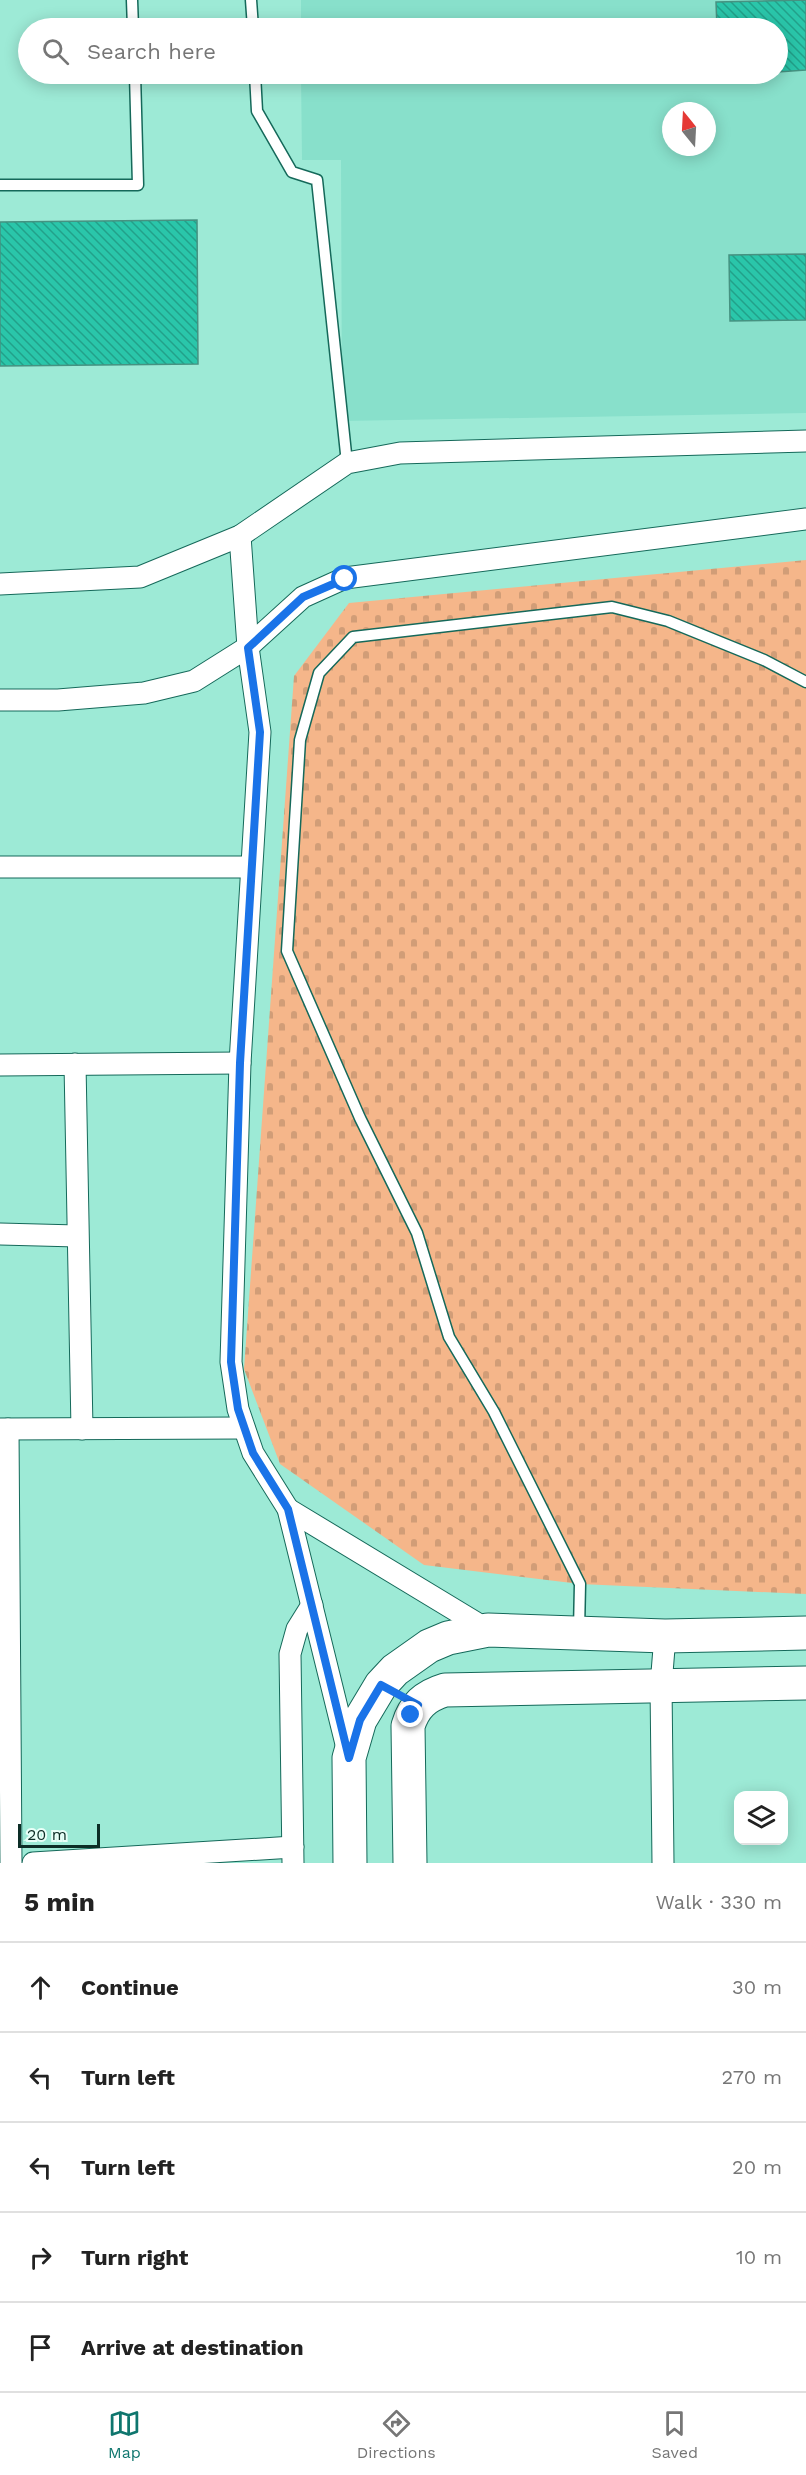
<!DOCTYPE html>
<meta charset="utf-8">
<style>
:root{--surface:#fff;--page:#f2f2f2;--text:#222;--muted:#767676;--line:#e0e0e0;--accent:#0f766e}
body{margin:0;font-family:"Work Sans",sans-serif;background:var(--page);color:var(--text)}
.controls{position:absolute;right:18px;bottom:18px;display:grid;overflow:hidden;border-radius:12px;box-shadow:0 3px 15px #0003}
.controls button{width:54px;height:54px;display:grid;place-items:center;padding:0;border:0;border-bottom:2px solid var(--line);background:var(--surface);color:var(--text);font:30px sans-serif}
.compass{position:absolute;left:662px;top:102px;width:54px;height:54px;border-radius:50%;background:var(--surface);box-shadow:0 3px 15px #0003;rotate:342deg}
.scale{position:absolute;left:18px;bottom:15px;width:82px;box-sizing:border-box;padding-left:6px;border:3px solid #0c2d26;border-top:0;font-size:16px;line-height:21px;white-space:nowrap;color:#0c2d26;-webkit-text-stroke:4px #e9fff8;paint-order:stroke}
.stop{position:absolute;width:18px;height:18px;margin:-14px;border:4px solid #1a73e8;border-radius:50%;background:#fff}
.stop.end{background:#1a73e8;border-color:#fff;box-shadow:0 2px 6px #0008}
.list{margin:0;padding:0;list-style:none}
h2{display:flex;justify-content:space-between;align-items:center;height:78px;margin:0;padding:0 24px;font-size:26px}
h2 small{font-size:20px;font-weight:400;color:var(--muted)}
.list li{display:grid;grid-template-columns:39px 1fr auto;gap:18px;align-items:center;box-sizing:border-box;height:90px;padding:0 24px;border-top:2px solid var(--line)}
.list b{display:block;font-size:22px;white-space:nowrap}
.list em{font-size:20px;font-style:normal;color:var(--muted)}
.icon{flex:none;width:33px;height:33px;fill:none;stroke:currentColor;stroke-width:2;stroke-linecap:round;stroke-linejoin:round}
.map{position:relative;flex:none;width:806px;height:1863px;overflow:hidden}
.search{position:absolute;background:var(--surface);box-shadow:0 3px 15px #0003;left:18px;right:18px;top:18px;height:66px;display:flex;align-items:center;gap:15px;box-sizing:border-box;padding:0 21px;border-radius:33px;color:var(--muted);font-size:22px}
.sheet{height:528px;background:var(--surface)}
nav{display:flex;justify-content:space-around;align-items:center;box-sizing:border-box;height:84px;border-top:2px solid var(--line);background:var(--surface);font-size:16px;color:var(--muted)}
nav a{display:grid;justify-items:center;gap:3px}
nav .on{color:var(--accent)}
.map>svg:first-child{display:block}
.built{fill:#88e0cb;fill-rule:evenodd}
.cemetery{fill:url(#cemetery-stones)}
.building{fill:url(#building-back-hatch);stroke:#469281;stroke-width:1.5}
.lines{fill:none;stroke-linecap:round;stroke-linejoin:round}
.service-casing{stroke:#15695a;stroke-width:13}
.minor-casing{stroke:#15695a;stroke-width:23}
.primary-casing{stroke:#15695a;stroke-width:35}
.service{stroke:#fff;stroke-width:10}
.minor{stroke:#fff;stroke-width:21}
.primary{stroke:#fff;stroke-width:33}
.route{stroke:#1a73e8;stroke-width:8}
</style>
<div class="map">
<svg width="806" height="1863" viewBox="0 0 806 1863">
<defs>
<pattern id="cemetery-stones" width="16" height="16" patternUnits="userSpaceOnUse" patternTransform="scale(1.5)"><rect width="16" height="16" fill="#f5b68a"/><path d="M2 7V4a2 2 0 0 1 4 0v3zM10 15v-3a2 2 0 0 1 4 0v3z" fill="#d19d77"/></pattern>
<pattern id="building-back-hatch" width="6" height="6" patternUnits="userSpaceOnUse" patternTransform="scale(1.5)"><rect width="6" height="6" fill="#2ac6aa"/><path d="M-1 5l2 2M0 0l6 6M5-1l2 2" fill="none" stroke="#22a18a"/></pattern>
</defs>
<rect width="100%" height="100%" fill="#9dead6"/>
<path class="built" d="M301 0H806V413L342 421 341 160H302L301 74H778V28H301ZM671 111H707V147H671Z"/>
<polygon class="cemetery" points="806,560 806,1594 580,1584 424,1565 280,1464 244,1369 294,676 349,603"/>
<g class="building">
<polygon points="806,0 806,70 778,72 778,28 717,28 716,2"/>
<polygon points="197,220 198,364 0,366 0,222"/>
<polygon points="806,254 806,320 730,321 729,255"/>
</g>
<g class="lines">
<defs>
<g id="service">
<polyline points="132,0 133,28"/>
<polyline points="251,0 253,28"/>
<polyline points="255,74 257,111 292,172 317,180 347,463"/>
<polyline points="0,185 138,185 135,74"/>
<polyline points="579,1630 580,1584 494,1412 449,1337 417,1233 360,1118 287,951 300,740 319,673 353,637 612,607 668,621 764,660 806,682"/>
</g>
<g id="minor">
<polyline points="240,536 248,647 260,732 240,1063 231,1362 238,1409 253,1453 288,1509 348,1752"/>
<polyline points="0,584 140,577 240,536 347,463 400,453 806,441"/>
<polyline points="0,700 58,700 144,693 194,681 248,647 303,597 345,578 806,519"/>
<polyline points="0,867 251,867"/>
<polyline points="75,1064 82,1429"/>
<polyline points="0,1065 240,1063"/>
<polyline points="0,1234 77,1236"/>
<polyline points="0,1429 244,1428"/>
<polyline points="8,1429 11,1863"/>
<polyline points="288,1509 488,1630"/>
<polyline points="33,1863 293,1847"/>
<polyline points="293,1863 290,1654 297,1629 312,1605"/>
<polyline points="663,1863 661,1685 665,1636"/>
</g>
<g id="primary">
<polyline points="350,1863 349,1758 360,1720 381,1685 395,1670 429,1646 448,1638 488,1630 665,1636 806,1633"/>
<path d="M410 1863 408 1726C414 1706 425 1696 445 1690L806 1683"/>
</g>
</defs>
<use href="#service" class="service-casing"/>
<use href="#minor" class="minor-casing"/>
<use href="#primary" class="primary-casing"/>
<use href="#service" class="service"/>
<use href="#minor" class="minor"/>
<use href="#primary" class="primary"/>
</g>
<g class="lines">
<polyline class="route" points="345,579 303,597 248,648 260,732 240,1063 231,1362 238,1409 253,1453 288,1509 349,1758 360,1720 381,1685 418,1705 411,1715"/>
</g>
</svg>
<div class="controls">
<button><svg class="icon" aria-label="layers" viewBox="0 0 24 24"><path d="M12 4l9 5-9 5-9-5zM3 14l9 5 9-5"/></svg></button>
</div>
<svg class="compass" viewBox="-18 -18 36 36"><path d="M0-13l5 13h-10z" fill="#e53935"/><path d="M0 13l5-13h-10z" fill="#767676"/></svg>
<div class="scale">20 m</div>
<div class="stop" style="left:345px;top:579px"></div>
<div class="stop end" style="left:411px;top:1715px"></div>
<div class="search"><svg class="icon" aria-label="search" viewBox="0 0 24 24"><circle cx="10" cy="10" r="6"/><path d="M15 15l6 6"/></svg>Search here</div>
</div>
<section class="sheet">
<h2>5 min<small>Walk · 330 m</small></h2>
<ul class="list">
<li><svg class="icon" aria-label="ahead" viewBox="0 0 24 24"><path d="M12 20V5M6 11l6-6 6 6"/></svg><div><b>Continue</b></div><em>30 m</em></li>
<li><svg class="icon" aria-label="left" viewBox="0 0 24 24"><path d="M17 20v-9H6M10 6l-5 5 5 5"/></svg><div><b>Turn left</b></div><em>270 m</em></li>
<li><svg class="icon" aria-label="left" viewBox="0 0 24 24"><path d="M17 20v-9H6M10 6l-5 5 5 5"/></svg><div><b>Turn left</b></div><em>20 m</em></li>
<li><svg class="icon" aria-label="right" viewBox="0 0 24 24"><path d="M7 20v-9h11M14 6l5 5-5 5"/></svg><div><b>Turn right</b></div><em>10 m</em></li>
<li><svg class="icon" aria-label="arrive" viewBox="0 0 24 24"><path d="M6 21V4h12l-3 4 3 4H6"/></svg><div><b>Arrive at destination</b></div></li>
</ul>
</section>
<nav>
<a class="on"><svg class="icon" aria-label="map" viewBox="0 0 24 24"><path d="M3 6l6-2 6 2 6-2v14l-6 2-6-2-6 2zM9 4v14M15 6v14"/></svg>Map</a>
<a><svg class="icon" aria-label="directions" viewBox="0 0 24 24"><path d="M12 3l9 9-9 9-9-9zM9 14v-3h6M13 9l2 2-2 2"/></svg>Directions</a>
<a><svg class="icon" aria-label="saved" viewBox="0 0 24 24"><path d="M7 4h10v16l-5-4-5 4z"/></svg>Saved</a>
</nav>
